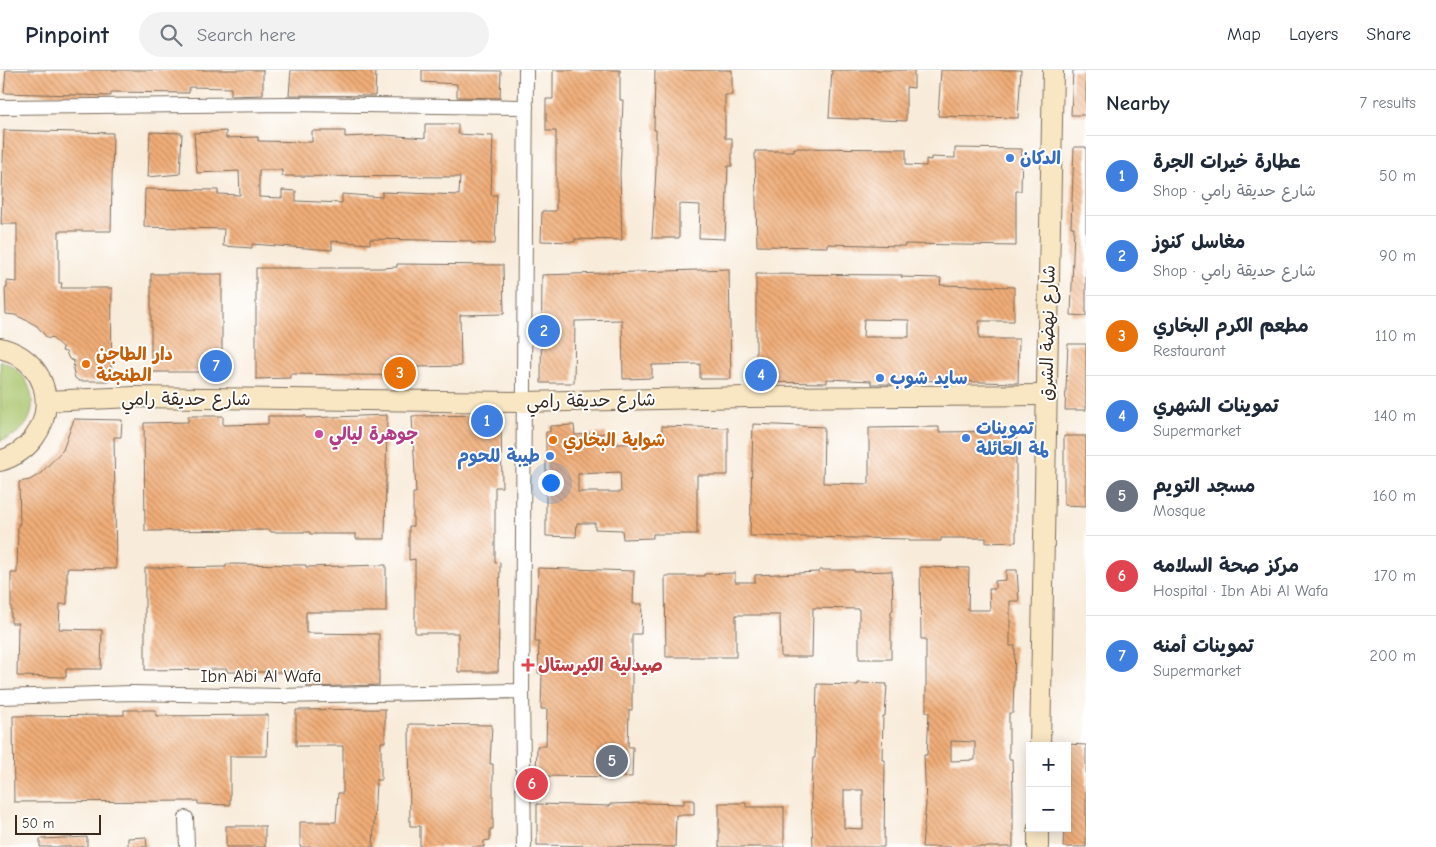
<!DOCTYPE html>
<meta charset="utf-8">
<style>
:root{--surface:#fff;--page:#f2f2f3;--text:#1f2937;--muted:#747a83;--line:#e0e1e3;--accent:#b5179e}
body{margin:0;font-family:"Comic Neue","Playpen Sans Arabic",sans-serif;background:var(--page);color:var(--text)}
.controls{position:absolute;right:15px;bottom:15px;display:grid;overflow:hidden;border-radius:0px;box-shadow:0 2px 12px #0003}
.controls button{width:45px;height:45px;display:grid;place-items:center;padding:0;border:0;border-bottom:1px solid var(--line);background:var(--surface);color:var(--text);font:25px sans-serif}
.scale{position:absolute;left:15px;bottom:12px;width:86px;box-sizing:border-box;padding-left:5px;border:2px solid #3b2a1e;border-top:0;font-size:14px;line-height:18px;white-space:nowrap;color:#3b2a1e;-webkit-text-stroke:4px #fff;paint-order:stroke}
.you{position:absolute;left:550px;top:412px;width:18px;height:18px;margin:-12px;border:4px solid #fff;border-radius:50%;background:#1a73e8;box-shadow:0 0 0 8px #1a73e833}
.badge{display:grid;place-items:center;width:32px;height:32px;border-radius:50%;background:var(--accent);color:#fff;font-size:16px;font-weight:700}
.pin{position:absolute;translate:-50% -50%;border:2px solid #fff;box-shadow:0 1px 5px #0006}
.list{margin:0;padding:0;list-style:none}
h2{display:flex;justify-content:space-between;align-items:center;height:65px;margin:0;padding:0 20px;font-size:21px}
h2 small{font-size:16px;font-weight:400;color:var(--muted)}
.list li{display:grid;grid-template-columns:32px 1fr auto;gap:15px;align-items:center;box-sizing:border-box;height:80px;padding:0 20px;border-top:1px solid var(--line)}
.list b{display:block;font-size:19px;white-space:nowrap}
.list p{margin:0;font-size:16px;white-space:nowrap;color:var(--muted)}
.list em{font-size:16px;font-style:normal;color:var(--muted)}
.icon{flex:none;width:28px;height:28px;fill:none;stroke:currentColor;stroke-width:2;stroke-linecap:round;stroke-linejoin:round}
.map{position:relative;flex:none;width:1086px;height:777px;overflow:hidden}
header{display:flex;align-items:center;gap:30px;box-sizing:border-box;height:70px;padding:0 25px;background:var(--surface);border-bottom:1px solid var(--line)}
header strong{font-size:24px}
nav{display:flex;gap:28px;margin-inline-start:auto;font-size:18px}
.search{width:350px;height:45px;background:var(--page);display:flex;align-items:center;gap:12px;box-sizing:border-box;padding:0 18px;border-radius:28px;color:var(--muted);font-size:19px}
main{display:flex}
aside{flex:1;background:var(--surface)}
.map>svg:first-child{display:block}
.park{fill:#a8c46a;stroke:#727744}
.building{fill:url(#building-back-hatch);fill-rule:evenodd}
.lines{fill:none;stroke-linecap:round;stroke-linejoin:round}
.street-casing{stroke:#7d6e5f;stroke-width:16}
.secondary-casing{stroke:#7d6e5f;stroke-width:22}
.street{stroke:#fff;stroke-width:14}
.secondary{stroke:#f9e7c3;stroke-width:20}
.shop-dot{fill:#3f7fe0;stroke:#fff;stroke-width:2}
.food-dot{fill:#e8710a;stroke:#fff;stroke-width:2}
.hotel-dot{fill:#d1479c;stroke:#fff;stroke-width:2}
.health-dot{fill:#e0444e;stroke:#fff;stroke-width:2}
.labels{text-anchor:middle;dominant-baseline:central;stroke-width:4;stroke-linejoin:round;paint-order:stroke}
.shop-label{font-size:18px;font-weight:bold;fill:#366cbe;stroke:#fff;text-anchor:start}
.street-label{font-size:18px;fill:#3b2a1e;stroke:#fff}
.food-label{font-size:18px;font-weight:bold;fill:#c56008;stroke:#fff;text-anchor:start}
.hotel-label{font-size:18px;font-weight:bold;fill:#b23c85;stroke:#fff;text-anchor:start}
.health-label{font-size:18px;font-weight:bold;fill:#be3a42;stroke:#fff;text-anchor:start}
</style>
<header>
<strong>Pinpoint</strong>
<div class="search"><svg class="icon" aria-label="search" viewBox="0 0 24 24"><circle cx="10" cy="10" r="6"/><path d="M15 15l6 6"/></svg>Search here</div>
<nav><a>Map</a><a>Layers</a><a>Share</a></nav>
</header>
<main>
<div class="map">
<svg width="1086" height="777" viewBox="0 0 1086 777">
<defs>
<pattern id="building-back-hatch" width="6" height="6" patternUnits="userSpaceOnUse" patternTransform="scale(1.25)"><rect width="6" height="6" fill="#f0ad78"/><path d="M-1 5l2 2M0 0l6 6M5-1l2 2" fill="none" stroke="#c48d62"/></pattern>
</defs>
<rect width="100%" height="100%" fill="#fff"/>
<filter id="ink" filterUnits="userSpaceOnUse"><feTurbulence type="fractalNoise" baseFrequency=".02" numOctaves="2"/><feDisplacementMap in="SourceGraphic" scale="10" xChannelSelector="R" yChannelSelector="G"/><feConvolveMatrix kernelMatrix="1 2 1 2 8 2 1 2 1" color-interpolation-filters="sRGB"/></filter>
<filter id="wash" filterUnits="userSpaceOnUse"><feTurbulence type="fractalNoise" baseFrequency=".0096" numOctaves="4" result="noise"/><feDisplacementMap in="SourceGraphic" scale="20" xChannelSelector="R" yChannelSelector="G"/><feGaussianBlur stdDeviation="1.12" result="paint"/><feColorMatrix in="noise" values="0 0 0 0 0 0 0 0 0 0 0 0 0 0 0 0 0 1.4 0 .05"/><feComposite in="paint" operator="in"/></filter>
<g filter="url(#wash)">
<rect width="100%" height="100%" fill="#f8ebd9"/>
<path class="park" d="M0 291C25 296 40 328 28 351 22 362 11 367 0 371Z"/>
<g id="blocks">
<g class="building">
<polygon points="6,0 263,0 263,25 231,26 231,18 189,17 189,23 111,22 111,26 4,23"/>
<polygon points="291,0 376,0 375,26 289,25"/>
<polygon points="422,0 501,1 500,28 457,27 457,14 422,12"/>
<polygon points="553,0 620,0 620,30 623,30 620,104 622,170 575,169 575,172 541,171 542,141 556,141 556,61 546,61 546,29 553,29"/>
<polygon points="655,0 732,0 732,25 725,25 725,68 732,68 732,96 728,96 725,169 699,168 700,135 679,134 679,168 652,168 656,100 656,60 654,60"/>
<polygon points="832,0 914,0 914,18 906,17 906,51 829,48"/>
<polygon points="941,0 1021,0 1018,48 938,46"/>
<polygon points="1073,0 1086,0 1086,45 1071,45"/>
<path d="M425 54H458V64L493 66 491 125H497L495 174 471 173V171L370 169V174L332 171V180L252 174V178L223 176 224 159 144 157 145 119 218 120V124L240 125 239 101 197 103 194 63 226 61V68L258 67V71L312 72V61H345V67L385 65 425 68ZM259 100H282V106L460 107 459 125 382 122V127L342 124V133L296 131V121L282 120V128L259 127Z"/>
<polygon points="4,60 113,63 111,161 59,161 59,213 62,213 61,218 112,218 111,311 79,311 75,308 73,300 74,291 69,289 66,282 62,281 63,278 51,267 48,269 37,256 28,251 15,245 6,244 5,218 7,218 7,211 17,212 17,154 1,154"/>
<polygon points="150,62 182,63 180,104 148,107"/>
<polygon points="1074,77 1086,77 1086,246 1071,245 1074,157 1071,157"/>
<polygon points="794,78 906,79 906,95 926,96 926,89 931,90 931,87 955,88 955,78 1022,79 1021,121 1016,121 1016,176 905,174 905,176 827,174 827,177 757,176 755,81 794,81"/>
<polygon points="397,194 503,195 504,244 460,245 461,296 417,297 417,306 290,304 290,308 256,309 256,198 381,198 397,197"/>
<polygon points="729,199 731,309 700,309 700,294 652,295 652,308 623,309 622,250 575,251 574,313 541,313 542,205"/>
<rect x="151" y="204" width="71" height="98"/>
<path d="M756 204 902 205 901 207 941 208 940 215 1014 217V251H979V269H1019L1018 313 903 310V314H871V311L827 309V313L756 312ZM864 249 909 250V267H863Z"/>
<polygon points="1068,274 1086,274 1086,340 1065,340"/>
<polygon points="387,345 385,469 356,469 356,464 310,464 310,462 271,462 270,460 145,461 144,353 188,352 188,346 223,346 223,355 268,354 268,346 306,346 306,348"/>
<polygon points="501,345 502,417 495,417 495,493 500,492 498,602 458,602 458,563 415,563 415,489 409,490 409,456 413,456 413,423 416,423 412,346"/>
<polygon points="74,349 122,350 121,367 114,367 116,499 67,498 67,534 60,534 59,559 102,560 101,599 66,599 66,607 17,606 18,553 11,553 11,503 17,503 18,454 20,454 19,412 30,410 41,403 63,380"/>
<polygon points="753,354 824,357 823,413 869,414 869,358 939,357 939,362 1016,361 1016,472 986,473 986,468 941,468 941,471 909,471 909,469 750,466"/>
<path d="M574 355 575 365 606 363V372L618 374 662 373V356L728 358V405H697V464H653V468L623 469 622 460 595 459V453H577L576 467 546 466V362H550V356ZM620 402 621 422H578V404Z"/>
<polygon points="1064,366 1086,366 1086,436 1064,435"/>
<polygon points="226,494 306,495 306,497 386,495 386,542 306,542 306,563 379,564 379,615 307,617 307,602 227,602 227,599 145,600 145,498 226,497"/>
<path d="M920 497 969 498 968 540H990L989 519H995V511L1006 510V500H1017L1019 531H1010V576H1015L1013 643H1009V689H1012L1013 724V777H922L926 734 924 685H927L929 642H926V569H921ZM951 671 975 672V690L951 691Z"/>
<polygon points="538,498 634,501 633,534 642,534 641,564 632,564 632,640 629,640 628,677 633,677 632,707 536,706 537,676 546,676 547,639 541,639 542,603 538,603 539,572 535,572"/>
<polygon points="819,500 854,500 854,502 892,501 893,540 891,541 891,589 859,589 859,539 813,538 812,587 781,587 780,545 736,545 736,587 666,587 665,506 704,506 704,504 735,503 735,512 755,512 755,505 819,502"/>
<path d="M858 613 887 614 885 646H883L882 690H885L884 777H813L811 726 813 688H815L817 614 858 615ZM844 720H863V759L844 758Z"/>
<polygon points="385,639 385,672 381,672 381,710 376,710 373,777 300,777 300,752 336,752 338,723 343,723 343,676 296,676 296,640"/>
<polygon points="124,640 156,640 156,646 268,645 267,686 230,686 230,735 198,734 198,731 14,732 13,646 124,645"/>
<polygon points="409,654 492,655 490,694 493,694 493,759 490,759 490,770 484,771 484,777 420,777 420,756 410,756"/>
<polygon points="1067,674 1086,675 1086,777 1063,777 1064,758 1067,758"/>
<polygon points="684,730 694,730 694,745 676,745 675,777 537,775 537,734 610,736 610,734 645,733 684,734"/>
<polygon points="719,733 746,733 746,737 784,737 784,777 719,777"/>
<rect x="226" y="756" width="39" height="21"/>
<polygon points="87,767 87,777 40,777 40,769"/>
<polygon points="146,767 147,777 128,777 128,768"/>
</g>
</g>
</g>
<g filter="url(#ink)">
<use href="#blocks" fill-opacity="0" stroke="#7d6e5f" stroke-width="1"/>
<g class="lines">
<defs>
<g id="street">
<polyline points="0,37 285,34 526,37"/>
<polyline points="0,627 132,623 279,626 522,621"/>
<polyline points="186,748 187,777"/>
<polyline points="524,777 522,621 526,0"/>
</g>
<g id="secondary">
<path d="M0 278C62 293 60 373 0 391"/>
<polyline points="46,331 134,327 524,332 748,327 1046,325"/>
<polyline points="1040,676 1053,0"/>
<polyline points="1038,777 1038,758"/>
</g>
</defs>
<use href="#street" class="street-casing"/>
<use href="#secondary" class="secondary-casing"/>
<use href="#street" class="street"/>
<use href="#secondary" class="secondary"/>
</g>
</g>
<g class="shop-dot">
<circle cx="1010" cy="88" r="5"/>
<circle cx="880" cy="308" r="5"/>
<circle cx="966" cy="368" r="5"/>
<circle cx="550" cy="386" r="5"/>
</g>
<g class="food-dot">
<circle cx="86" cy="294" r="5"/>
<circle cx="553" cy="370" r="5"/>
</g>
<circle class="hotel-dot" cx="319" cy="364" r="5"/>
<path class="health-dot" d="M525.5 587.5h5v5h5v5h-5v5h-5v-5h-5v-5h5z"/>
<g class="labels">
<g class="shop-label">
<text x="1020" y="88">الدكان</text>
<text x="890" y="308">سايد شوب</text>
<text x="976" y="358">تموينات<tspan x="976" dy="21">لمة العائلة</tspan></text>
<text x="540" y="386" text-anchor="end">طيبة للحوم</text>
</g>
<g class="street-label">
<text transform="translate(1048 263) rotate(-89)">شارع نهضة الشرق</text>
<text x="186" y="329">شارع حديقة رامي</text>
<text transform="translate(591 331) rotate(-1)">شارع حديقة رامي</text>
<text x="261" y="606">Ibn Abi Al Wafa</text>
</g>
<g class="food-label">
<text x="96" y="284">دار الطاجن<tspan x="96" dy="21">الطنجنة</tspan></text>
<text x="563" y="370">شواية البخاري</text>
</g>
<g class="hotel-label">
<text x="329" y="364">جوهرة ليالي</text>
</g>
<g class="health-label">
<text x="538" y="595">صيدلية الكيرستال</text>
</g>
</g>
</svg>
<div class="controls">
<button>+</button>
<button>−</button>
</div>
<div class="scale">50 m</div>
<div class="you"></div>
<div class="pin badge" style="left:487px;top:351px;background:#3f7fe0">1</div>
<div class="pin badge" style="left:544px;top:261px;background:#3f7fe0">2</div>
<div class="pin badge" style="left:400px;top:303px;background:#e8710a">3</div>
<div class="pin badge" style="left:761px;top:305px;background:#3f7fe0">4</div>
<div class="pin badge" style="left:612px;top:691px;background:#6b7280">5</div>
<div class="pin badge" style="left:532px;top:714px;background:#e0444e">6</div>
<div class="pin badge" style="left:216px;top:296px;background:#3f7fe0">7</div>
</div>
<aside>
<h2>Nearby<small>7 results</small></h2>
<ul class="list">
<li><span class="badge" style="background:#3f7fe0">1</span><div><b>عطارة خيرات الجرة</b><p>Shop · شارع حديقة رامي</p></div><em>50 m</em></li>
<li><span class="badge" style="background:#3f7fe0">2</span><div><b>مغاسل كنوز</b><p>Shop · شارع حديقة رامي</p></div><em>90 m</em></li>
<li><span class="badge" style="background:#e8710a">3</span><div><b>مطعم الكرم البخاري</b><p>Restaurant</p></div><em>110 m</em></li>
<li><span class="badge" style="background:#3f7fe0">4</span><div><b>تموينات الشهري</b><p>Supermarket</p></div><em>140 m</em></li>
<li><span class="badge" style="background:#6b7280">5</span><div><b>مسجد التويم</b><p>Mosque</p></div><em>160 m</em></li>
<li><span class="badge" style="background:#e0444e">6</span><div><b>مركز صحة السلامه</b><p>Hospital · Ibn Abi Al Wafa</p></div><em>170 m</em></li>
<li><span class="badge" style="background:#3f7fe0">7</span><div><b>تموينات أمنه</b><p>Supermarket</p></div><em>200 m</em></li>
</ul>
</aside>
</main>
